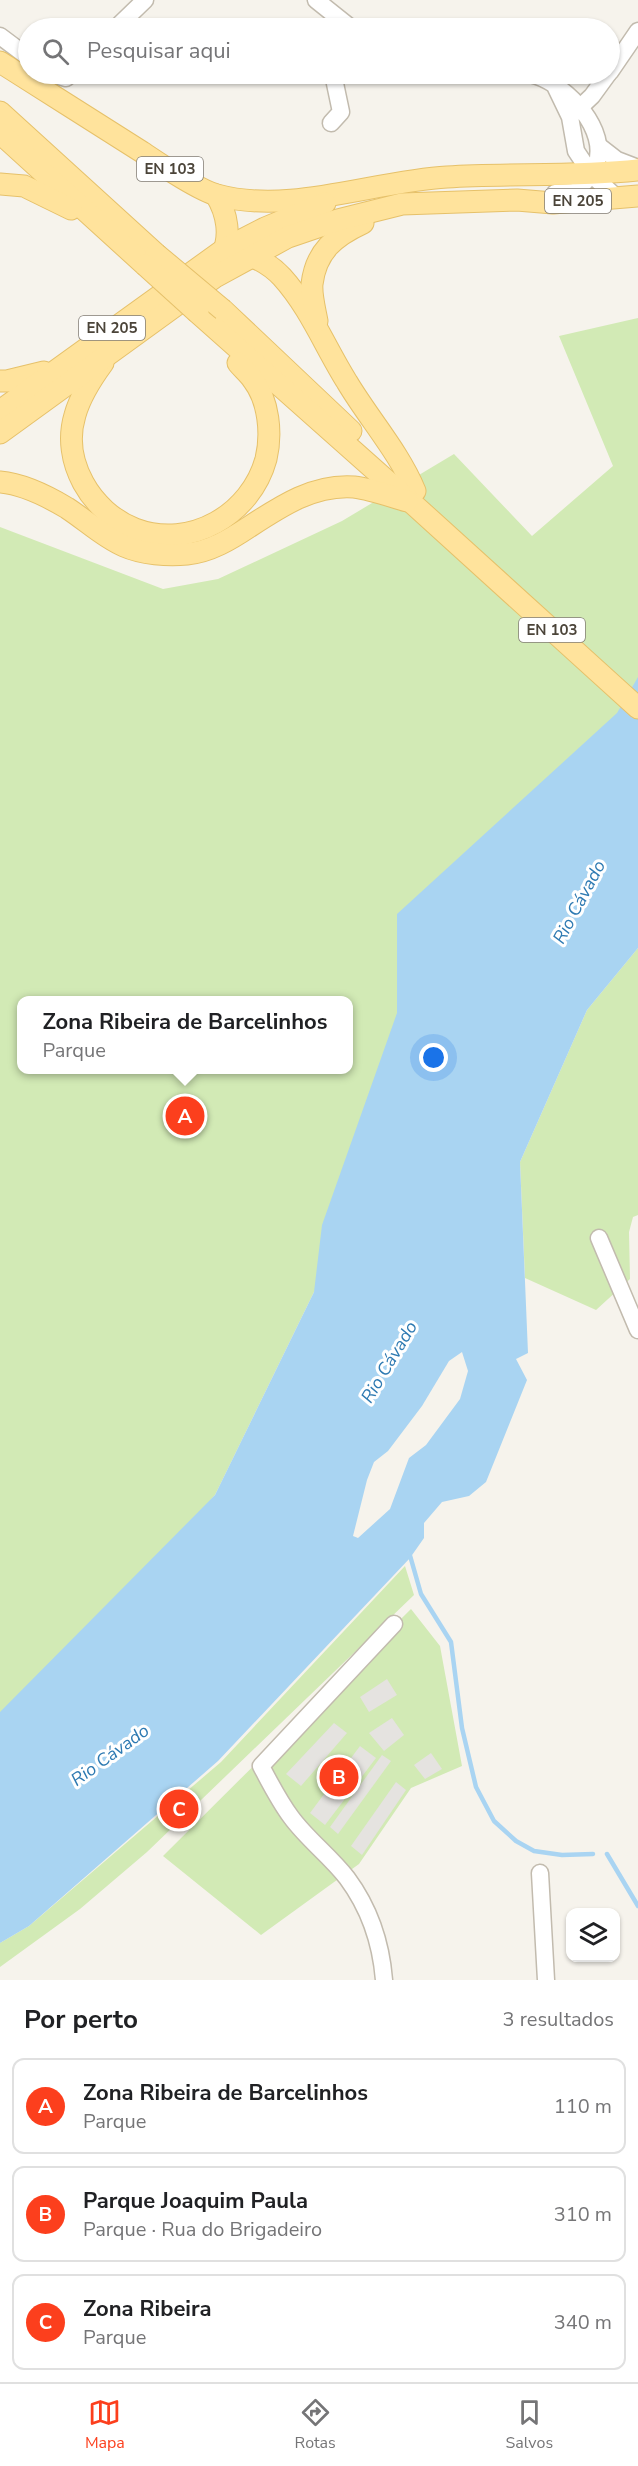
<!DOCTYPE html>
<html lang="pt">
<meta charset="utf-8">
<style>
:root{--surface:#fff;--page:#f6f6f6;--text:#202124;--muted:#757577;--line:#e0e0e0;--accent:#fc3f1d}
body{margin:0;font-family:"Nunito Sans",sans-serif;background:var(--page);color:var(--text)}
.controls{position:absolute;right:18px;bottom:18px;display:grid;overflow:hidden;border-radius:12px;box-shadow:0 2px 4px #0004}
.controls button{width:54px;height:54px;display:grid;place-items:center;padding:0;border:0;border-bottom:2px solid var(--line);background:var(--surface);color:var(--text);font:30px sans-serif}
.you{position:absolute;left:434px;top:1058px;width:21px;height:21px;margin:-15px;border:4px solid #fff;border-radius:50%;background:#1a73e8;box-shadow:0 0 0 9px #1a73e833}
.badge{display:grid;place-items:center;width:39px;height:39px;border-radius:50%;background:var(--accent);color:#fff;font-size:20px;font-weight:700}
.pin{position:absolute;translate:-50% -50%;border:3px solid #fff;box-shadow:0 2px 6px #0006}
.popup{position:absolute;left:17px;top:996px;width:336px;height:78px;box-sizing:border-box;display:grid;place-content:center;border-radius:12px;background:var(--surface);filter:drop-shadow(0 2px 4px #0005);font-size:20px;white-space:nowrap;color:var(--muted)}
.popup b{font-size:22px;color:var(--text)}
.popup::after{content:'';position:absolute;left:50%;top:100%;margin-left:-12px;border:12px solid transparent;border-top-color:var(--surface)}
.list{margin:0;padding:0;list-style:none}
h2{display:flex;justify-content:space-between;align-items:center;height:78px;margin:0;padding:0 24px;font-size:26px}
h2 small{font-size:20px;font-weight:400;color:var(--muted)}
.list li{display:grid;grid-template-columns:39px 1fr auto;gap:18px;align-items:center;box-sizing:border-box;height:96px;margin:0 12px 12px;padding:0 12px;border:2px solid var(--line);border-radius:12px}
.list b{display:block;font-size:22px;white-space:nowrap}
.list p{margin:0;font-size:20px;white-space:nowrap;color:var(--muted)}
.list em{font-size:20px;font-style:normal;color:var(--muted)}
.icon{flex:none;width:33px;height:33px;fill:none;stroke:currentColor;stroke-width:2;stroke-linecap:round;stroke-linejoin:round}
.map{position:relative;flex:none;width:638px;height:1980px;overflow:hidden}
.search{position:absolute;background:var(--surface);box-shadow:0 2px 4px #0004;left:18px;right:18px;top:18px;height:66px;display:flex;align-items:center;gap:15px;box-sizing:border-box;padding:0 21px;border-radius:33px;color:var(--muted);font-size:22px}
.sheet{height:402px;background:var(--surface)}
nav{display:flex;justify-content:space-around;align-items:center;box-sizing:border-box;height:84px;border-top:2px solid var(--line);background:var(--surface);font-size:16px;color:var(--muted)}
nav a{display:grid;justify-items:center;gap:3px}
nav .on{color:var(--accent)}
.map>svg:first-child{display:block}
.green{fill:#d2eab5;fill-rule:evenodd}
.parking{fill:#e5e3e0}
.water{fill:#a9d4f2;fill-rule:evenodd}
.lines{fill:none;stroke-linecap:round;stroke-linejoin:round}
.stream{stroke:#a9d4f2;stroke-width:4.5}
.minor-casing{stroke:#c2bbae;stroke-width:19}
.major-casing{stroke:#e6c16a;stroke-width:23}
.minor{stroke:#fff;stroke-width:16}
.major{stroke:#ffe39c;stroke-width:21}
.major-bridge-casing{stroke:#e6c16a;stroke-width:23;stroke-linecap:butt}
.major-bridge{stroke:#ffe39c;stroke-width:21}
.labels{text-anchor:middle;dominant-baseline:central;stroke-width:6;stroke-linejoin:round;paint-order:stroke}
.shield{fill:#fff;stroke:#817c74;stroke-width:1.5}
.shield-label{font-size:15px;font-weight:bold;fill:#4b4439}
.water-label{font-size:18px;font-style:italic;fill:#2e7ab2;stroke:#fff}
</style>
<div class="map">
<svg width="638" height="1980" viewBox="0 0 638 1980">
<rect width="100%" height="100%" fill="#f6f3ec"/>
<g class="green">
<path d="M638 318V701L314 1292 215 1495 0 1740V527L163 589 218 579 342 521 454 454 532 536 613 466 559 336ZM21 1000H348V1070H21Z"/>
<polygon points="638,948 638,1215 633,1217 629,1232 630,1279 596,1310 525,1278 520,1162 587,1010"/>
<polygon points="405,1566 414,1595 147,1852 80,1909 0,1967 0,1943 29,1926 221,1762"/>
<polygon points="411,1609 440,1646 462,1766 411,1788 359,1864 261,1935 163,1856"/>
</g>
<g class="parking">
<polygon points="387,1679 397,1695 369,1712 360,1697"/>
<polygon points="392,1718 404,1735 384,1751 369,1733"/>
<polygon points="334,1723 347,1733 301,1786 286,1774"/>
<polygon points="360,1746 376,1758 325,1825 310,1813"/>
<polygon points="431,1753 442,1769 425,1779 414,1765"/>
<polygon points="382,1755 391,1761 338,1834 330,1827"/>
<polygon points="396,1782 406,1790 362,1855 351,1846"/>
</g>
<path class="water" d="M638 677V948L587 1010 520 1162 528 1353 516 1359 527 1380 486 1482 469 1496 442 1502 424 1523V1538L410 1558 218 1761 29 1926 0 1943V1712L215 1495 314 1292 322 1225 397 1013V914L617 713ZM462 1352 468 1371 460 1399 426 1445 409 1458 390 1509 358 1538 353 1536 367 1480 374 1462 388 1451 422 1406 449 1361Z"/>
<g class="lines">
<g class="stream">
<polyline points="409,1552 421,1594 451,1642 462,1728 476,1787 494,1821 516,1841 534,1851 562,1855 593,1854"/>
<polyline points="607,1854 638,1906"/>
</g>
<defs>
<g id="minor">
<polyline points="316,0 351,28"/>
<polyline points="116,28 145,0"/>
<polyline points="0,36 28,57"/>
<polyline points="610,72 638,31"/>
<polyline points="52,74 66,78 71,74"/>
<path d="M530 74C562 81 604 123 598 158 595 173 585 182 575 192L555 193"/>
<polyline points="556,88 570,117 576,151 592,175 617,198"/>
<polyline points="574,113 592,96 608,74"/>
<polyline points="331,123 341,112 333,74"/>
<polyline points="599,146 617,160 638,168"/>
<polyline points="599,1238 638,1330"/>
<polyline points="540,1873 546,1980"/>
<path d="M384 1980C381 1942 370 1909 347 1878 330 1856 307 1839 291 1817 279 1801 270 1783 261 1766L394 1624"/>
</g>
<g id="major">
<path d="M0 62C47 92 95 122 142 152 160 164 198 190 217 195 290 215 374 181 447 177 511 173 574 177 638 170"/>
<polyline points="0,112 156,254"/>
<polyline points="0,133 145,265"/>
<polyline points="0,184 24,186 71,209"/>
<path d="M216 195C227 213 232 237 221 257"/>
<path d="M243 253C258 258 271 265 282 277 310 308 325 347 347 382 369 419 399 452 415 491"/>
<polyline points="223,310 351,431"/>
<polyline points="198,313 412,503 638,708"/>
<path d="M317 321C315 310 311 295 312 284 316 251 335 236 363 223"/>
<path d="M103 363C92 378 80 397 75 415 61 461 91 512 135 529 191 550 251 514 266 459 272 434 269 401 253 380 249 374 243 369 238 363"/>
<polyline points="0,381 7,381 44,372"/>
<polyline points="0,411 226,248 265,228 325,203"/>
<polyline points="0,433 215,277 288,237 338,220 402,204 517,200 553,203 638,196"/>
<path d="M0 482C23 484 47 496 67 508 87 521 103 537 124 546 142 554 168 556 187 554 210 552 231 539 249 527 281 506 314 484 354 487 371 489 390 496 407 501"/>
</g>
</defs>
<use href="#minor" class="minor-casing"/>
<use href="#major" class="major-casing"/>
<use href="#minor" class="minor"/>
<use href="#major" class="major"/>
<defs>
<g id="major-bridge">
<polyline points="156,254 223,310"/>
<polyline points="145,265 198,313"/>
</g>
</defs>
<use href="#major-bridge" class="major-bridge-casing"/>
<use href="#major-bridge" class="major-bridge"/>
</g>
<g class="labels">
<g class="shield">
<rect x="137" y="157" width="66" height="24" rx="4.5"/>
<rect x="545" y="189" width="66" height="24" rx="4.5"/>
<rect x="79" y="316" width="66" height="24" rx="4.5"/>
<rect x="519" y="618" width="66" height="24" rx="4.5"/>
</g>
<g class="shield-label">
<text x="170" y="169">EN 103</text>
<text x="578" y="201">EN 205</text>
<text x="112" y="328">EN 205</text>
<text x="552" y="630">EN 103</text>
</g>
<g class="water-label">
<text transform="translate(579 902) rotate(-62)">Rio Cávado</text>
<text transform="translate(389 1362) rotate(-59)">Rio Cávado</text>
<text transform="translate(110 1755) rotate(-36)">Rio Cávado</text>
</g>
</g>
</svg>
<div class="controls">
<button><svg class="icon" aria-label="layers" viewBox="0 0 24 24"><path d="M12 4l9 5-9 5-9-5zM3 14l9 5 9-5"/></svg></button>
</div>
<div class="you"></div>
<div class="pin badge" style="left:185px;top:1116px">A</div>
<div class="popup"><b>Zona Ribeira de Barcelinhos</b>Parque</div>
<div class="pin badge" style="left:339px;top:1777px">B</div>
<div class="pin badge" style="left:179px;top:1809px">C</div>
<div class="search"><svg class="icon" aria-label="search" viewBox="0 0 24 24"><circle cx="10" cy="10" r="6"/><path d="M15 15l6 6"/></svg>Pesquisar aqui</div>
</div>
<section class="sheet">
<h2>Por perto<small>3 resultados</small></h2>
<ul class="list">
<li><span class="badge">A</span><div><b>Zona Ribeira de Barcelinhos</b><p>Parque</p></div><em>110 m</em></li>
<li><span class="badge">B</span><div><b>Parque Joaquim Paula</b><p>Parque · Rua do Brigadeiro</p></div><em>310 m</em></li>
<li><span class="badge">C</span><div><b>Zona Ribeira</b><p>Parque</p></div><em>340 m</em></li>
</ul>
</section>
<nav>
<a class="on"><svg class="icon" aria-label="map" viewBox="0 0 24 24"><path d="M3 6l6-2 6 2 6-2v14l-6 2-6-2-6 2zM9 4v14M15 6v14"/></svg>Mapa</a>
<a><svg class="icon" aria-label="directions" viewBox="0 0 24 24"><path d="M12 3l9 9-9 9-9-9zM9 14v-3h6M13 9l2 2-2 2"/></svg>Rotas</a>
<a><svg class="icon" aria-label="saved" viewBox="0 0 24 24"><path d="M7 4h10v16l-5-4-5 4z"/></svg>Salvos</a>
</nav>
